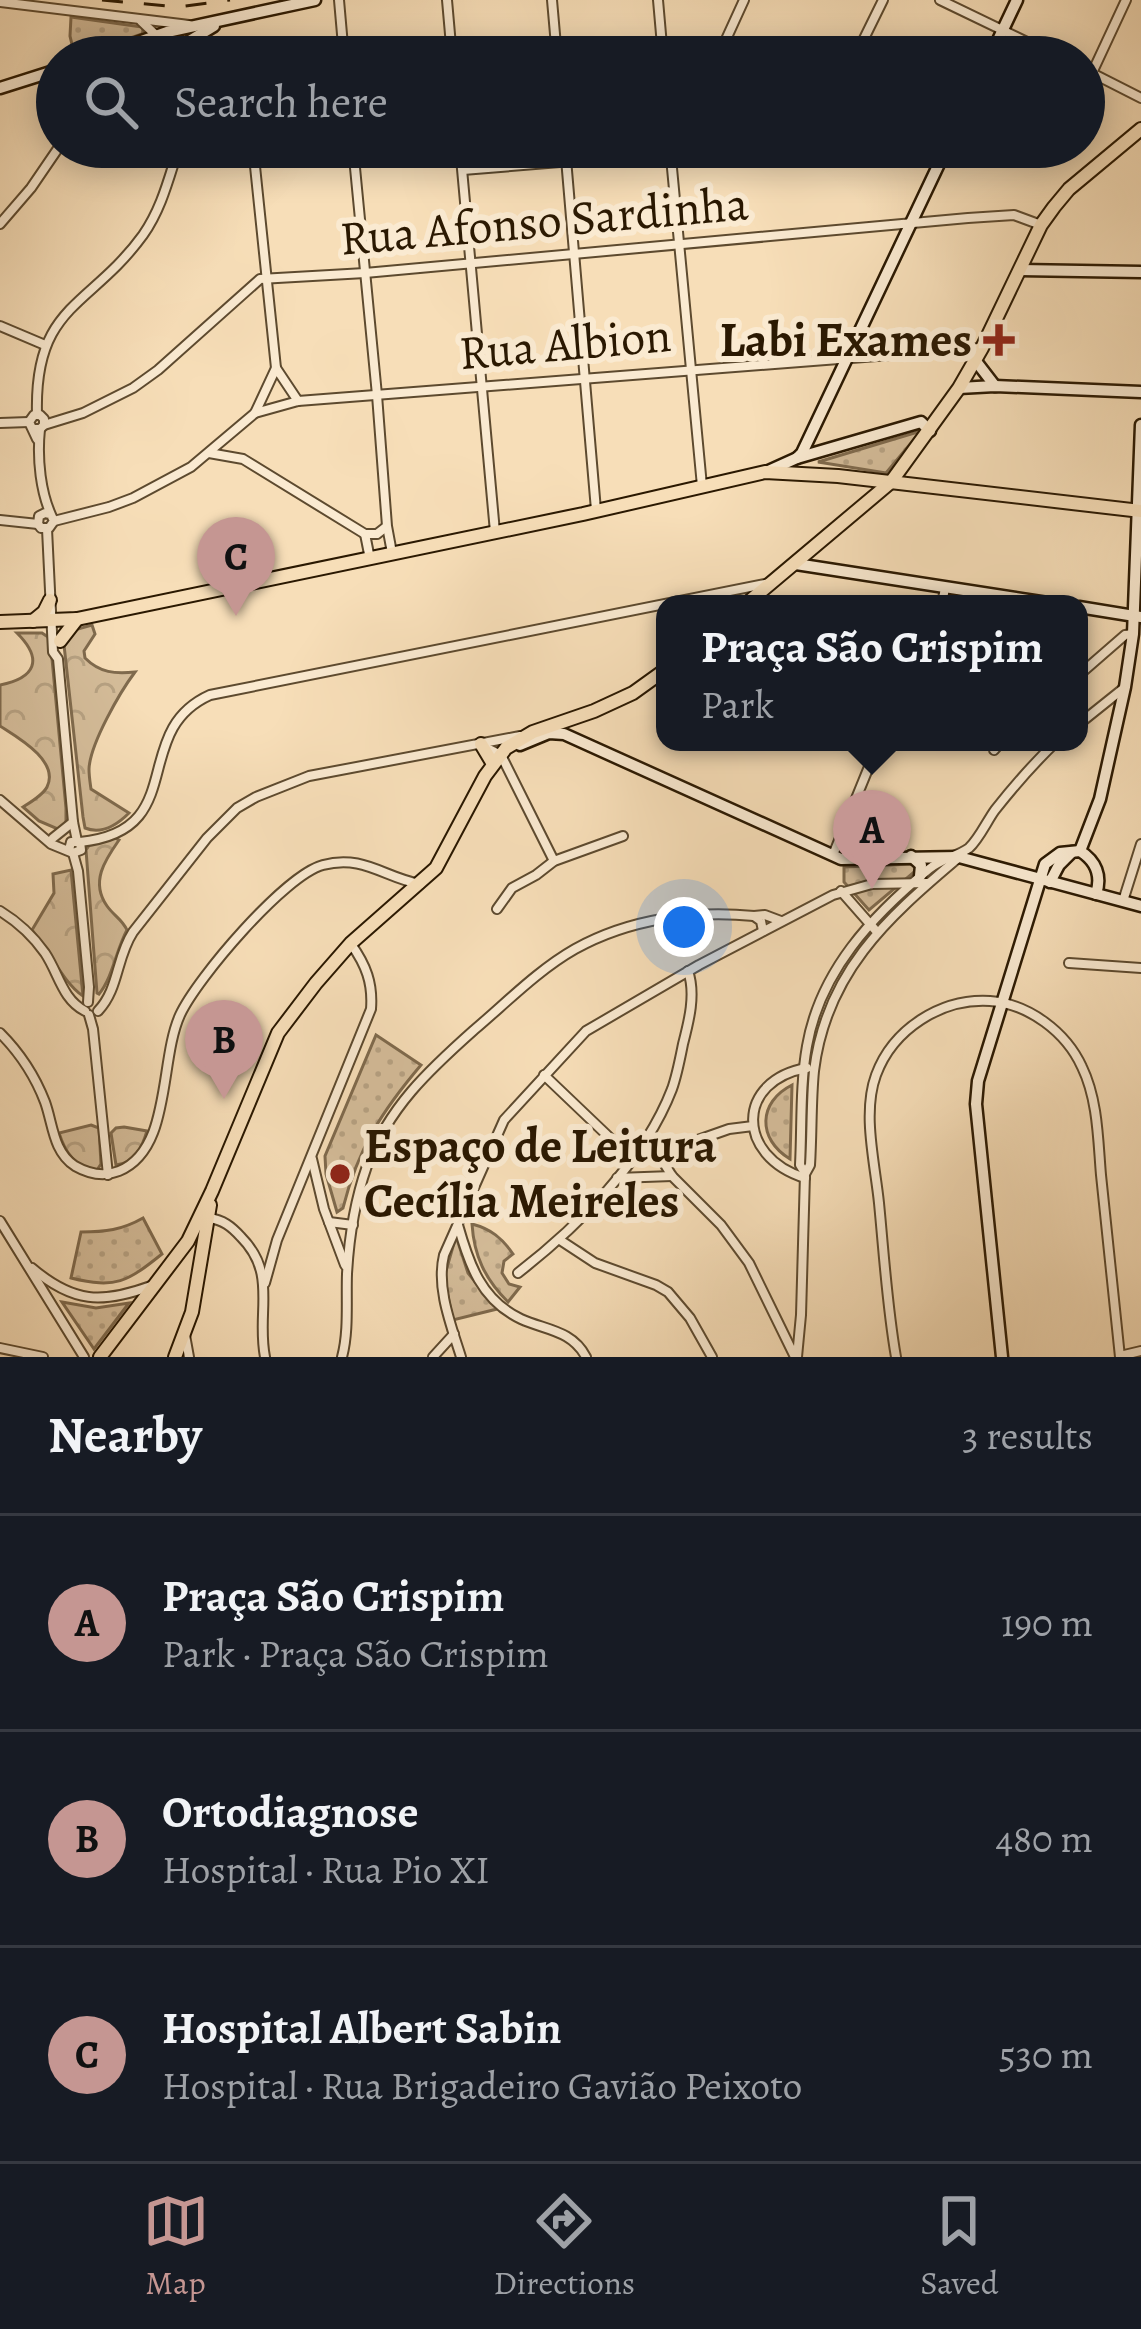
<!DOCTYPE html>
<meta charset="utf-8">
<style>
:root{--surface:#171b24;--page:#20242c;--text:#f1f3f6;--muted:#9ea1a6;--line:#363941;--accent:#c59692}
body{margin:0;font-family:Alegreya,serif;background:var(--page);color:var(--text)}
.you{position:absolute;left:684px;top:927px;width:42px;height:42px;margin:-30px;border:9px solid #fff;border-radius:50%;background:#1a73e8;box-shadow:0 0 0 18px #1a73e833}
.badge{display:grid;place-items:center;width:78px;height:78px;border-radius:50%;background:var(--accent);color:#111;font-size:39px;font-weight:700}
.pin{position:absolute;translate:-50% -99px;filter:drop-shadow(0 3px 6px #0008)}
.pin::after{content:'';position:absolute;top:63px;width:42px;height:36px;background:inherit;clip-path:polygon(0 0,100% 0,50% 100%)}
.popup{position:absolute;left:656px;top:595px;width:432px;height:156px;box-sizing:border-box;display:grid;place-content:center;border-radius:24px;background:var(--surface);filter:drop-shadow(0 3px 9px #0005);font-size:39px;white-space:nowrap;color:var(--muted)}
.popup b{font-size:45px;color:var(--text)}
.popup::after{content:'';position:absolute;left:50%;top:100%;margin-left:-24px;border:24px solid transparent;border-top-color:var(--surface)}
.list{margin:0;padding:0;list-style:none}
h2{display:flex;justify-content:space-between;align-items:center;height:156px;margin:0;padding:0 48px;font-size:51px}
h2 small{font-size:39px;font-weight:400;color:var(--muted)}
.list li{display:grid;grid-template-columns:78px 1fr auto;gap:36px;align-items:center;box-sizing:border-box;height:216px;padding:0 48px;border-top:3px solid var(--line)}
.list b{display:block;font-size:45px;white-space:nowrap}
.list p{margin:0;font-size:39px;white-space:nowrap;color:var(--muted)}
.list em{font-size:39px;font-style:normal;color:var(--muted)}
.icon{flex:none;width:66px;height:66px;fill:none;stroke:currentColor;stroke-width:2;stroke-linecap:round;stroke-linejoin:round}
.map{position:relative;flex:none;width:1141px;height:1357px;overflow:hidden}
.search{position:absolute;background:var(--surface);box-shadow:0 6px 30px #0003;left:36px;right:36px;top:36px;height:132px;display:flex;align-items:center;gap:30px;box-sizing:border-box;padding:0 42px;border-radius:66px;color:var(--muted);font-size:45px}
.sheet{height:804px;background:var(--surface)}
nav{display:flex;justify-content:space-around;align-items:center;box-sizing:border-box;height:168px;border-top:3px solid var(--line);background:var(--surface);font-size:33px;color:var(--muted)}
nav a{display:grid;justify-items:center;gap:6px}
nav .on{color:var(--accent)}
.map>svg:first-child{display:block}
.forest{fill:url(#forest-crowns);stroke:#7f6a4d;stroke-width:3}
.park{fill:url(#park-dots);stroke:#7f6a4d;stroke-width:3}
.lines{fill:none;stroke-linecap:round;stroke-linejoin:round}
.street-casing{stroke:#5d4a2f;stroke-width:12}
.secondary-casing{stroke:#2a1801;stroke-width:15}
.primary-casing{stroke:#2a1801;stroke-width:16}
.street{stroke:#faead1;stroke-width:8}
.secondary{stroke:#faead1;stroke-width:10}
.primary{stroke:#f7deb8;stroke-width:12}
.rail{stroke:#2a1801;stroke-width:3;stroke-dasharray:21 21;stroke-linecap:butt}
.poi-dot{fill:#8f2418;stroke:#faead1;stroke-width:4.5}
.labels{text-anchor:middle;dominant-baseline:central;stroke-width:12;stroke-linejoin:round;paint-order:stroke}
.street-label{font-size:48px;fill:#2a1801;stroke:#faead1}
.poi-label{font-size:48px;font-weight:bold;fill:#2a1801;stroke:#faead1;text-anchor:end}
</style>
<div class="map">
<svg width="1141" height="1357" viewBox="0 0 1141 1357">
<defs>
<pattern id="forest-crowns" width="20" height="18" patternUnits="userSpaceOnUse" patternTransform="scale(3)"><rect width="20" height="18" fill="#d4bc99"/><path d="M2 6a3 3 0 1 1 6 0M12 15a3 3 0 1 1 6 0" fill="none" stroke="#b6a182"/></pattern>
<pattern id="park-dots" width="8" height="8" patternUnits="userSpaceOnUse" patternTransform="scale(3)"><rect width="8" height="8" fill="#d4bc99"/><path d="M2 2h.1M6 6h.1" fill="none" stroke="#b6a182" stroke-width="1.8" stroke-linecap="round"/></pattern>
</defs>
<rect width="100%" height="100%" fill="#f7deb8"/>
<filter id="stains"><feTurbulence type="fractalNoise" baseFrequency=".00167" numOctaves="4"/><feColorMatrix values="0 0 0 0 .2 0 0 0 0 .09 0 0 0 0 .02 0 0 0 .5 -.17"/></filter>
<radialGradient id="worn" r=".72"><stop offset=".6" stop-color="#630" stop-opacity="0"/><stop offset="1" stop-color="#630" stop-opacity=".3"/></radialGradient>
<g class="forest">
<path d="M92 625 95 634 84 651 85 658C100 673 115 674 135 672 120 692 90 744 89 769 89 776 90 782 91 789L129 813C117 825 102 835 85 828L83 817 63 636 67 632Z"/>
<path d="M17 633H42L48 637 51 648 66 808V823L60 830 39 821 23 807C31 802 43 795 47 787 60 761 17 737 0 726V685C35 678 44 660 17 633Z"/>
<path d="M115 838 119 840C105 860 90 882 107 906 114 916 122 919 127 930 116 950 113 977 99 994L97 993 86 850 90 844Z"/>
<path d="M71 870 83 996C64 984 48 949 32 930L54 893 53 874Z"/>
<path d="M91 1125 99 1128 101 1164 97 1170C75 1168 65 1152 59 1133Z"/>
<path d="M124 1127 147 1131C142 1148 135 1163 116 1165L111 1133 116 1128Z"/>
</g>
<g class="park">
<polygon points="71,17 142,27 143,31 142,34 75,57 70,36"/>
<polygon points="921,431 886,473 818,462"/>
<polygon points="912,864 919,868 869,910 844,882 844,867"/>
<path d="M376 1035 421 1065C382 1111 358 1148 343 1208L337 1212 326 1174 325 1156Z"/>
<path d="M792 1085 790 1159C757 1139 758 1102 792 1085Z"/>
<path d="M143 1218 162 1254C127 1282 116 1289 71 1278L81 1232C105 1232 122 1230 143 1218Z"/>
<path d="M472 1224C491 1229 502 1238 513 1254L504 1261 502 1273 509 1284 520 1287 508 1302C485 1279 474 1256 472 1224Z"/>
<polygon points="456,1236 468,1273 497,1309 453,1320 444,1278"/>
<polygon points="62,1302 96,1308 129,1303 94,1349"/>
</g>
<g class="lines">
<defs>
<g id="street">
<polyline points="339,0 344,57"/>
<polyline points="447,0 452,57"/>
<polyline points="552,0 557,57"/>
<polyline points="658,0 663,57"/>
<polyline points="940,0 1058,57"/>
<polyline points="0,2 189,25"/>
<polyline points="141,21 179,57"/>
<polyline points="718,57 744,0"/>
<polyline points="855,57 883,0"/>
<polyline points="1084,69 1141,98"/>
<polyline points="1092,73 1126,0"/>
<polyline points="253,147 276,368"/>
<polyline points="353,147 377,395 387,526 392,553"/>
<polyline points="460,147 495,532"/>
<polyline points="565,147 596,510"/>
<polyline points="670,147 702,486"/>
<polyline points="463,170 671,153"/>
<polyline points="0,224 31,188 59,147"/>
<polyline points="0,326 45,345"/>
<polyline points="255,413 298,401 980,348"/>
<path d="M37 414C34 304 90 308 143 235 162 208 169 177 179 147"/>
<polyline points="0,423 29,422"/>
<polyline points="44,425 83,413 133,388 158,370 260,279 365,273 968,218 1014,215 1041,225"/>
<polyline points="34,429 40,429 44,425 44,419 40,415 34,415 29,422 37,439"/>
<path d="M40 429C37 458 40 494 54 521L49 528H41L38 524 39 516 45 513 50 514"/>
<polyline points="209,453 243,459 365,534 377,534 386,527"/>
<polyline points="0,520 38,524"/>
<polyline points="54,521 109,507 133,498 191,467 255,413 276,368 298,401"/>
<polyline points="47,529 53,652 58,659 73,822 77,841"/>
<polyline points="365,534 370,559"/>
<polyline points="942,604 945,588"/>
<polyline points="1079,675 1125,635 1133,634"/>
<polyline points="1079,724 1124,688"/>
<polyline points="844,742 873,754"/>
<polyline points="485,747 501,755 554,861"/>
<polyline points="994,750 1001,742"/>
<polyline points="0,800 51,844 73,853"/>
<polyline points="53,838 73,822"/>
<path d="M80 842C191 831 128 732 210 695L770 583"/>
<polyline points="69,850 71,842 80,842 81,850 73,853"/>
<polyline points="73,853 78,871 89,987 88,1002"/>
<polyline points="833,855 879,742"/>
<polyline points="841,891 877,932"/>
<polyline points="1123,901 1141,844"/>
<polyline points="497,909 512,888 536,875 554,861 623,836"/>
<path d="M0 911C18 922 33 936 45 953 59 974 62 999 85 1011"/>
<polyline points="763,931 761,921 754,916 765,915 781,921"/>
<polyline points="1069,963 1141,968"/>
<path d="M98 1011C119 989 116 958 133 932L207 838 237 808 256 797 309 776 520 736"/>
<polyline points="89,1015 93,1029 108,1175"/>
<path d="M0 1033C20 1053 35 1076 45 1102 53 1124 53 1152 75 1166 89 1174 104 1177 119 1171 172 1149 159 1061 180 1015 197 978 285 875 323 865 363 854 385 878 420 884"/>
<polyline points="544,1075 631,1158"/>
<polyline points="647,1136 672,1176 721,1225 749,1263 795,1357"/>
<polyline points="658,1154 729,1129 753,1126"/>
<polyline points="312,1159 324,1209 345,1265"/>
<path d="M805 1173 800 1165C802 1126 800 1085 807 1046 820 971 872 916 929 869 941 859 958 856 969 848 979 839 987 821 995 810 1014 786 1034 763 1056 742"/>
<polyline points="617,1178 672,1176"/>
<path d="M805 1178C735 1156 736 1080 807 1068"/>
<path d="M209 1218C223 1220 231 1226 241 1237 278 1274 256 1312 265 1357"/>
<polyline points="0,1221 84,1357"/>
<polyline points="329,1222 353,1225"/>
<path d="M458 1225C469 1264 481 1300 521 1319 545 1330 572 1330 586 1357"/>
<polyline points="560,1240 595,1263 656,1285 668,1292 690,1318 712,1357"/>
<path d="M32 1268C73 1303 102 1304 151 1286"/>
<path d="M518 1273C577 1227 644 1162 672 1089 677 1075 680 1059 683 1044 689 1021 696 994 688 971"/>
<path d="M265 1283 277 1240 371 1009C373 983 366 965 351 944"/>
<polyline points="185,1335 189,1357"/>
<polyline points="0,1348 43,1357"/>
<polyline points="1120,1356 1141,1351"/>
<path d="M342 1357C349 1331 346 1301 347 1274 349 1238 355 1200 367 1166 388 1108 429 1070 474 1030 506 1003 538 970 575 949 629 919 693 910 754 916"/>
<polyline points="433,1357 454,1334"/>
<path d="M461 1357C451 1325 436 1288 444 1255L504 1120 586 1031 699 965 833 895 872 884 928 883"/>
<path d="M797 1357 801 1315 805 1174 810 1165C812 1134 811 1102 814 1071 826 973 886 919 957 859"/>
<path d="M896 1357C887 1306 884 1254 879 1203 875 1163 862 1113 876 1075 893 1029 941 998 990 1001 1029 1004 1066 1032 1082 1067 1098 1100 1098 1140 1101 1175 1107 1236 1114 1296 1120 1357"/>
</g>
<g id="secondary">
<polyline points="96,57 167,32 315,0"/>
<polyline points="186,57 191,40 214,26"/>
<polyline points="990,57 1017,0"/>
<polyline points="0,88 57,70"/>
<polyline points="1020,270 1141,272"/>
<polyline points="975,360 995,386"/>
<polyline points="959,388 995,386 1141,392"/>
<polyline points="797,458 802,453 947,147"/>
<polyline points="766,472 797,458 921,422 930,431"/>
<polyline points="796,564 1054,604"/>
<polyline points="1079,607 1141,617"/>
<polyline points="520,745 549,733 564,734 841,859 959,857 1141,906"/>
<polyline points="1080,851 1100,799 1125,687 1133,634 1141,425"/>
<polyline points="911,856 921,865 920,876"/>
<polyline points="1050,882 1059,865 1072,852"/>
<path d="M1002 1357 976 1104 978 1081 1045 864 1060 853 1080 851C1096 861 1102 876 1096 894"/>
</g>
<g id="primary">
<polyline points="746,604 891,482 959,388 982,348 1041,225 1054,207 1069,189 1141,129"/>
<polyline points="33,621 44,612 50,600"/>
<polyline points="0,622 77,619 583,514 765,472 838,476 1141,511"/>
<polyline points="60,641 77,619"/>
<polyline points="481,744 493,764"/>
<polyline points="100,1357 188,1241 212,1191 278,1033 316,983 351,943 436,868 485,776 506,748 533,732 594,711 633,693 665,670"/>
<polyline points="175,1357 192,1312 210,1205"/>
</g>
</defs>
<use href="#street" class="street-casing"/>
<use href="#secondary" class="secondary-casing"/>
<use href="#primary" class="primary-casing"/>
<use href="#street" class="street"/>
<use href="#secondary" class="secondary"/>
<use href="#primary" class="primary"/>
<polyline class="rail" points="102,0 178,7 230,0"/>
</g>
<g class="poi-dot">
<path d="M993 322h12v12h12v12h-12v12h-12v-12h-12v-12h12z"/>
<circle cx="340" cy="1174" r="12"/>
</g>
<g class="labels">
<g class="street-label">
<text transform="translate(544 221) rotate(-5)">Rua Afonso Sardinha</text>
<text transform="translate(565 344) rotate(-5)">Rua Albion</text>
</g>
<g class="poi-label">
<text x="972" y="340">Labi Exames</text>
<text x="364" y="1146" text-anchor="start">Espaço de Leitura<tspan x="364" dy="55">Cecília Meireles</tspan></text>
</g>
</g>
<rect width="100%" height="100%" filter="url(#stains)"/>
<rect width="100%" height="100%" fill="url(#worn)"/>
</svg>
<div class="you"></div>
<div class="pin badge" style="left:872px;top:889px">A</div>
<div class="popup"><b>Praça São Crispim</b>Park</div>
<div class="pin badge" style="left:224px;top:1099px">B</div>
<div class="pin badge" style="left:236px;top:616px">C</div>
<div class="search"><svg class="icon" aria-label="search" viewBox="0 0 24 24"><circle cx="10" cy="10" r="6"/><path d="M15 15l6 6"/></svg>Search here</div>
</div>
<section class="sheet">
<h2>Nearby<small>3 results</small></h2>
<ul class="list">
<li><span class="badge">A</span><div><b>Praça São Crispim</b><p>Park · Praça São Crispim</p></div><em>190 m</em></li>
<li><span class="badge">B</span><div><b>Ortodiagnose</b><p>Hospital · Rua Pio XI</p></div><em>480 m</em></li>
<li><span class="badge">C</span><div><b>Hospital Albert Sabin</b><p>Hospital · Rua Brigadeiro Gavião Peixoto</p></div><em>530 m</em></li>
</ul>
</section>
<nav>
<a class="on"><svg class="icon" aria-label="map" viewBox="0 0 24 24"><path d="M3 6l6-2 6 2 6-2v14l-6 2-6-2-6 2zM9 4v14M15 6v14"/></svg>Map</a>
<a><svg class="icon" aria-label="directions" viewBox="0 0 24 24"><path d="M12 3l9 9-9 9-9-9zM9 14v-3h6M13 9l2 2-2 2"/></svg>Directions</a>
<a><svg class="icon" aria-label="saved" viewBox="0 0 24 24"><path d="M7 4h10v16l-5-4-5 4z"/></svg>Saved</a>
</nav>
